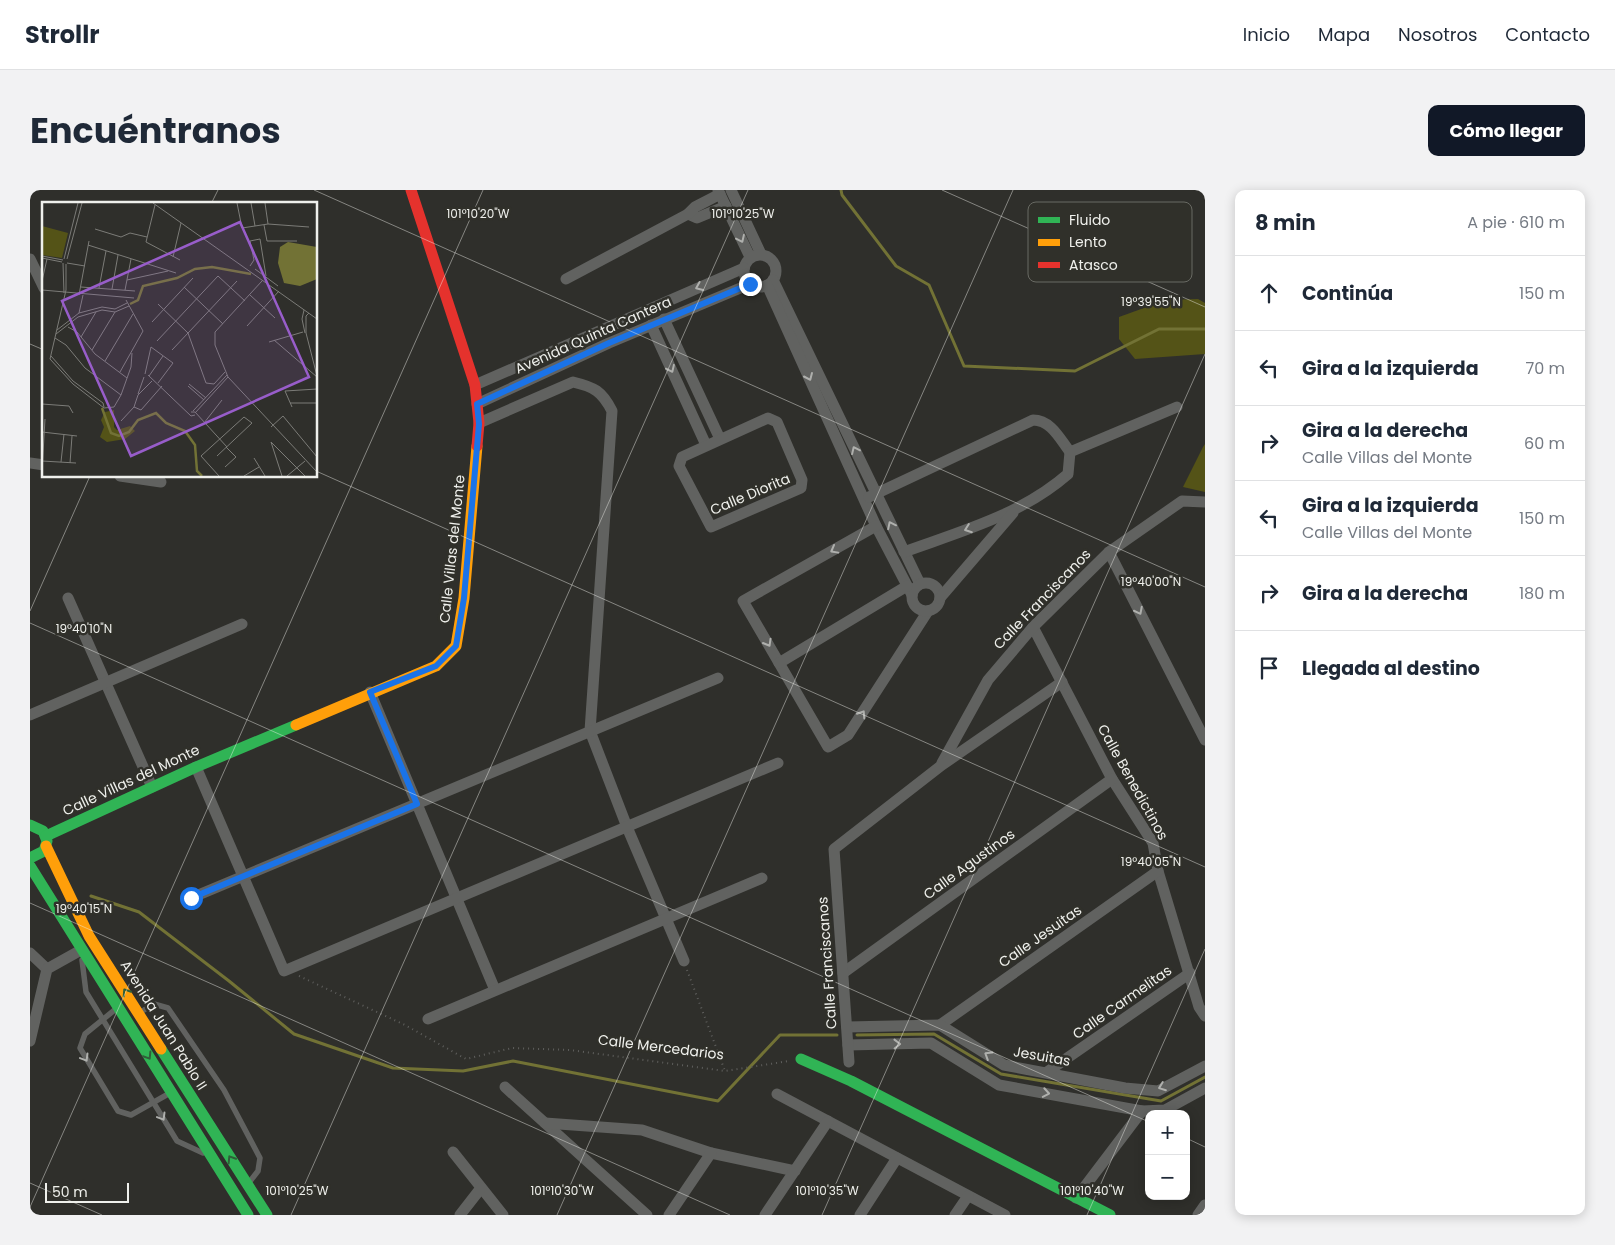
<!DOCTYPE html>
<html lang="es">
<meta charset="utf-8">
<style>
:root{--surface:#fff;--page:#f2f2f3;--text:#1f2937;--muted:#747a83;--line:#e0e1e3;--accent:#111827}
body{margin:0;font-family:Poppins,sans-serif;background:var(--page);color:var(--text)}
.controls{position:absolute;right:15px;bottom:15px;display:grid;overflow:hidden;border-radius:10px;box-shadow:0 2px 12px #0003}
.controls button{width:45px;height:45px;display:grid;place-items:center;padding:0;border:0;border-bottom:1px solid var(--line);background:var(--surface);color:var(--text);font:25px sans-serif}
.scale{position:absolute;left:15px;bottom:12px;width:84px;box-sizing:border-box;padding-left:5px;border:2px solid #eff0ec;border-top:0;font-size:14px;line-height:18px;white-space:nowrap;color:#eff0ec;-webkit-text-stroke:4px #30302a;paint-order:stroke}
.stop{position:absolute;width:15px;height:15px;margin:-11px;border:4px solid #1a73e8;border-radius:50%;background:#fff}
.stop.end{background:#1a73e8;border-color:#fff;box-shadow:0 1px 5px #0008}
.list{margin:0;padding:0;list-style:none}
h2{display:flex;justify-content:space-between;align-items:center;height:65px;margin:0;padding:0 20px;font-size:21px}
h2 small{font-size:16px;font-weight:400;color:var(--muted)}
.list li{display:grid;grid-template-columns:32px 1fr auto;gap:15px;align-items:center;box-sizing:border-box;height:75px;padding:0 20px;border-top:1px solid var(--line)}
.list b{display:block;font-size:19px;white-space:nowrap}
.list p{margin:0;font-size:16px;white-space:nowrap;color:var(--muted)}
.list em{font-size:16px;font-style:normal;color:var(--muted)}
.icon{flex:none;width:28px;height:28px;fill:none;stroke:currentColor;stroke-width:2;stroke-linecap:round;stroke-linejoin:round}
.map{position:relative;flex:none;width:1175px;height:1025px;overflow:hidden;border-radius:10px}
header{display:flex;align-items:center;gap:30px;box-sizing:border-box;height:70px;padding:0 25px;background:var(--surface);border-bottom:1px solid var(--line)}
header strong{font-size:24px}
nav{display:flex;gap:28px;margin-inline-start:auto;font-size:18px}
.intro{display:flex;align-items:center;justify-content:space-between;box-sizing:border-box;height:120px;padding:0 30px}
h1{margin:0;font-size:35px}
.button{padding:12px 22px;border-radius:10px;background:var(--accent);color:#fff;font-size:18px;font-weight:700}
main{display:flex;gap:30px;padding:0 30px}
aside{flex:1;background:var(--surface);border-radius:10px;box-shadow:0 2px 12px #0003}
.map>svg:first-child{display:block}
.green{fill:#545317}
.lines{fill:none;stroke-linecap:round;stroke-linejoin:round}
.stream{stroke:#727235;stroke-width:3}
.path{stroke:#5f5f5d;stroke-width:2;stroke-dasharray:1 4;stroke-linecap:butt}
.lane{stroke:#616260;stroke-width:5.5}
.street{stroke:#616260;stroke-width:11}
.fast{stroke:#30b455;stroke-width:11}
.slow{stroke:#ff9f0a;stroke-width:11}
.jam{stroke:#e5322d;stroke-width:11}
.oneway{stroke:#afb0ad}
.oneway2{stroke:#305e39}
.route{stroke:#1a73e8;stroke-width:6}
.ticks{fill:none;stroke:#eff0ec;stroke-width:1;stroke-opacity:0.45}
.labels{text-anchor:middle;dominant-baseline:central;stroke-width:5;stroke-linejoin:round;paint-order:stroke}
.street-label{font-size:14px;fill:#eff0ec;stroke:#30302a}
.inset-river{fill:none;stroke:#727235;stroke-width:2.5}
.inset-road{fill:none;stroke:#7c7c78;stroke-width:1}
.view{fill:#985dca;fill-opacity:0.15;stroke:#985dca;stroke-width:2.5}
.inset-edge{fill:none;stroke:#eff0ec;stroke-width:2.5}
.key{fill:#30302a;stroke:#696a64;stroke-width:1}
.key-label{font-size:14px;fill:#eff0ec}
.ticks-label{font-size:12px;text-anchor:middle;fill:#eff0ec;stroke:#30302a;stroke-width:5;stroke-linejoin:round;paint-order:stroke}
</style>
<header>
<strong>Strollr</strong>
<nav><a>Inicio</a><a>Mapa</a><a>Nosotros</a><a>Contacto</a></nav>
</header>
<div class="intro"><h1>Encuéntranos</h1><a class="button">Cómo llegar</a></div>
<main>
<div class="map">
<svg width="1175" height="1025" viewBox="0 0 1175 1025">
<rect width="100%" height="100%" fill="#2f2f2b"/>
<g class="green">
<polygon points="1168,109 1175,113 1175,164 1105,169 1089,149 1089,127 1136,110"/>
<polygon points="1175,254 1175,302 1153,297 1173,257"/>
</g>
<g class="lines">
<g class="stream">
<polyline points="811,0 812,5 866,76 899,95 934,176 1045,181 1129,139 1175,139"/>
<polyline points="61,706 109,722 199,791 264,844 363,878 433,881 483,871 688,911 750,845 807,845"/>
<polyline points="827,845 904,844 971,884 1131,911 1175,887"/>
</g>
<g class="path">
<polyline points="657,780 695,881"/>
<polyline points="269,786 375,835 436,869 482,858 540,860 695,881 759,871"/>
</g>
<g class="lane">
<polyline points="52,770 56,802 147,951 173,963"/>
<polyline points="87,818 55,844 50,858 88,921 101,925 140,903"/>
<polyline points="109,823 124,814 138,818 194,900 230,968 228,981 218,994"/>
</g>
<g class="street">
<polyline points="688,0 720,67"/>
<polyline points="701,0 731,64"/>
<polyline points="658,24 667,28 696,16"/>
<circle cx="730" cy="81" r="16"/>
<polyline points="0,69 14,98"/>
<polyline points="536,89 658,24 665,17 690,4"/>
<polyline points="743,90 890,394"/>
<polyline points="737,95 846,336 882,405"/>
<polyline points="634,129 690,249"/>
<polyline points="621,135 676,255"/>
<polyline points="445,195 714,78"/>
<polyline points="447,214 579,153 720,94"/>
<polygon points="738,228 747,232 772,290 771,298 681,337 649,276 652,267"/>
<path d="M449 233 543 192C564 197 572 201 582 221L560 541 597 637 654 771"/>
<polyline points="0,273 14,275"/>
<polyline points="90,286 131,292"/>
<path d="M839 307 1003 230C1021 230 1030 249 1040 262"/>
<polyline points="846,336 713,411 798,557 818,545 898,421"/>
<path d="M874 362C932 341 991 325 1038 284L1040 262 1147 217"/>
<polyline points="1079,362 1175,550"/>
<circle cx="896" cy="407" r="14"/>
<polyline points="38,408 122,597"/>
<polyline points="910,408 983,323"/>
<polyline points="1003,437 1082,589 1123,653 1128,681 1169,817 1175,826"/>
<polyline points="749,473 877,396"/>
<polyline points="340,502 465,800"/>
<polyline points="0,525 212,434"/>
<polyline points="912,573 958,490 1003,437 1079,362 1152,311 1175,312"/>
<polyline points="166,577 254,781 748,573"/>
<polyline points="161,708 688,488"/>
<polyline points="0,763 17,779"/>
<polyline points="813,783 1082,589"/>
<polyline points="398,829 732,688"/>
<polyline points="910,835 1128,681"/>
<polyline points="817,837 910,835 974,875 1095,898 1128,901 1175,876"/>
<polyline points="0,851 17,779 51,760"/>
<polyline points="818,855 901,853 969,895 1112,921 1135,920 1175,898"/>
<polyline points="819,872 804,659 912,575 1032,492"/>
<polyline points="1017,882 1160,783"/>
<polyline points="475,897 617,1025"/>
<polyline points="747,904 975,1025"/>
<polyline points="515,933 612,940 681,963 765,981"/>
<polyline points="423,962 473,1025"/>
<polyline points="1046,1008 1112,921"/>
<polyline points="430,1025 451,998"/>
<polyline points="639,1025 681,963"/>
<polyline points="735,1025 798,931"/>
<polyline points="830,1025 867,968"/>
<polyline points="925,1025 938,1006"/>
<polyline points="1168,1025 1175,1015"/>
</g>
<g class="fast">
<polyline points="0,635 13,641 17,651 14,661 0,668"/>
<polyline points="16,646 166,577 266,535"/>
<polyline points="0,676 218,1025"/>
<polyline points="131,859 237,1025"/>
<polyline points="771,869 821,891 1080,1025"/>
</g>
<g class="slow">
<polyline points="266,535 406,476 426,456 434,408 447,256"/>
<polyline points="16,656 59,746 131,859"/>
</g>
<polyline class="jam" points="381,0 445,195 449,233 447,256"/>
</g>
<defs><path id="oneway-chevron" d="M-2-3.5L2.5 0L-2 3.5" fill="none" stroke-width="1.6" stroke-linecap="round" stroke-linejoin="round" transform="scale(1.25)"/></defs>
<g class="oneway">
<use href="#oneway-chevron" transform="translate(711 49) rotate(65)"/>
<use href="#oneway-chevron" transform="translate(669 97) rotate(157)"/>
<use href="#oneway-chevron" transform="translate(641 179) rotate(65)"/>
<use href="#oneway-chevron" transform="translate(779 187) rotate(66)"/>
<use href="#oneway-chevron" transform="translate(825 260) rotate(-115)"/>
<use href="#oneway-chevron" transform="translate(861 335) rotate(-116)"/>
<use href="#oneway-chevron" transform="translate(938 339) rotate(160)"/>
<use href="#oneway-chevron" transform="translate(804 360) rotate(151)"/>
<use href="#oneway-chevron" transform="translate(1109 421) rotate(63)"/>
<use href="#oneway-chevron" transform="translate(738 453) rotate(60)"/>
<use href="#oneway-chevron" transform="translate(832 524) rotate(-57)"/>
<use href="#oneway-chevron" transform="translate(867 854) rotate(-1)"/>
<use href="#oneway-chevron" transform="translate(958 865) rotate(-148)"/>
<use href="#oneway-chevron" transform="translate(55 868) rotate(59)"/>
<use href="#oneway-chevron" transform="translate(1132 897) rotate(159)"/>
<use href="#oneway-chevron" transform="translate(1016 903) rotate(10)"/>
<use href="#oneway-chevron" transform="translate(132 927) rotate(59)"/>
</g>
<g class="oneway2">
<use href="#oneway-chevron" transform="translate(96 802) rotate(-123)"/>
<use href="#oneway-chevron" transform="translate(118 866) rotate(58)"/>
<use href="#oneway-chevron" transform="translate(201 969) rotate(-122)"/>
</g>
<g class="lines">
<polyline class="route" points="161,708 387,614 340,502 406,476 426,456 434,408 449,234 447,214 579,153 720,94"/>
</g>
<path class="ticks" d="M284 0 1175 397M912 0 1175 117M181 14 188 0M0 154 14 160M286 281 1175 677M0 421 60 286M0 433 1119 932M0 713 700 1025M1156 948 1175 957M0 993 72 1025M0 1017 453 0M261 1025 718 0M527 1025 983 0M792 1025 1175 164M1057 1025 1175 759"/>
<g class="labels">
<g class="street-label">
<text transform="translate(563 145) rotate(-24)">Avenida Quinta Cantera</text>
<text transform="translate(720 304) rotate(-23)">Calle Diorita</text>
<text transform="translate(422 359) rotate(-84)">Calle Villas del Monte</text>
<text transform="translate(1012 409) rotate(-46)">Calle Franciscanos</text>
<text transform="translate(101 590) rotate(-25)">Calle Villas del Monte</text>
<text transform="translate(1103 592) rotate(61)">Calle Benedictinos</text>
<text transform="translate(939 674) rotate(-36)">Calle Agustinos</text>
<text transform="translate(1010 746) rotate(-35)">Calle Jesuitas</text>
<text transform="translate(797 773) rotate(-94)">Calle Franciscanos</text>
<text transform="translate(1092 812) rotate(-35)">Calle Carmelitas</text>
<text transform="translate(134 835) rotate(58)">Avenida Juan Pablo II</text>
<text transform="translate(631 857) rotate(7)">Calle Mercedarios</text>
<text transform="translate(1012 866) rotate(10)">Jesuitas</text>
</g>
</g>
<g transform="translate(12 12)">
<rect width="275" height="275" fill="#2f2f2b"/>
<path d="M0 24 26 31 20 56 0 53ZM72 208V225L75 228 88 224 93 229 83 237 65 240 58 235 62 225 59 218 63 210Z" fill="#545317"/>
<path d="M246 40 275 45V77L258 84 242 81 236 61 238 45Z" fill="#727235"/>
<path class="inset-river" d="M88 102 96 98 101 84 135 76 153 67 170 65 209 72M60 206 69 231 77 234 87 230 96 218 114 211 124 221 143 229 153 243 155 269 160 274"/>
<path class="inset-road" d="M111 1 275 117M195 1 200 26 226 22 267 25M209 1 213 24M223 1 226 22M113 3 104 40 138 58M222 23 225 39H255M53 27 79 35 88 31 105 35M46 43 134 71M0 54 21 58M131 55 139 21M0 56 20 60M22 57 36 1M25 57 40 1M21 61 22 91M25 61 43 64M24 62V88L8 157 31 182 62 206M208 64 212 58 208 39 218 37 224 74M213 67 236 84M85 78 126 69M0 79 5 57M220 79 173 130V143L186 175 275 270M39 85 93 89M142 85 181 122M57 86 64 49M70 87 76 53M0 88 92 96M83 88 89 57M37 93 47 39M208 93 233 116M116 102 146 131 164 181 172 182 183 170M262 108 260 117 263 131M37 111 41 93M267 111 264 114V131L275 174M110 120 151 76M205 124 237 89M26 125 35 130 53 152 85 176M15 128 37 111 60 105 73 107 85 101M14 132 36 115 60 108 73 110 87 104M39 135 54 110M13 136 24 143 43 166 79 193M232 138 275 175M115 139 176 74 203 99M227 140 261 130M50 148 73 110M130 148 195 79M9 154 31 179 61 201 62 205M63 159 91 112M78 170 101 129 84 98M103 172 109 145 131 161 116 181M106 173 149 214 153 213M107 174 121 154M147 182 164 196M146 184 162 198M96 192 102 175M248 201H275M0 202 27 204 31 211M92 205 99 208 120 184M250 205 243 189 275 187M62 206 72 205 79 193 89 165 90 151M151 209 185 173M149 210H153L185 245M153 211 186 175M79 219 92 205 96 193 110 179M162 221 180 198M229 225 241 214 275 255M0 230 35 234M229 240 263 274M229 240 240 274M175 254 210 221 202 215 159 254 177 274M212 256 223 274M0 259 34 261M19 260 22 232M28 261 30 234M183 265 194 255 184 245M0 269 3 217M202 274 217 265M245 274 263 259"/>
<path class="view" d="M198 20 267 175 89 254 20 99Z"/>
<rect width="275" height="275" class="inset-edge"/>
</g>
<rect x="998" y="12" width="164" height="80" rx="8" class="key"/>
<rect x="1008" y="27" width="22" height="6" fill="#30b455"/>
<rect x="1008" y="49" width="22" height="7" fill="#ff9f0a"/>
<rect x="1008" y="72" width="22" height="6" fill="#e5322d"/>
<g class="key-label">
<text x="1039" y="35">Fluido</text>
<text x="1039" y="57">Lento</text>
<text x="1039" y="80">Atasco</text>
</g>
<g class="ticks-label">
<text x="448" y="28">101°10'20"W</text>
<text x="713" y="28">101°10'25"W</text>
<text x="1121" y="116">19°39'55"N</text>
<text x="1121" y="396">19°40'00"N</text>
<text x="54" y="443">19°40'10"N</text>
<text x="1121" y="676">19°40'05"N</text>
<text x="54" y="723">19°40'15"N</text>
<text x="267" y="1005">101°10'25"W</text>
<text x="532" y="1005">101°10'30"W</text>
<text x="797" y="1005">101°10'35"W</text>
<text x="1062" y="1005">101°10'40"W</text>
</g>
</svg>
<div class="controls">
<button>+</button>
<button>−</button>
</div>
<div class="scale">50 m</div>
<div class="stop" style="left:161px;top:708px"></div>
<div class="stop end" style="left:720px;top:94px"></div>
</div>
<aside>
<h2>8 min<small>A pie · 610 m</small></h2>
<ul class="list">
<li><svg class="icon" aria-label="ahead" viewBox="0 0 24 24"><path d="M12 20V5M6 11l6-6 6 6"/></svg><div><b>Continúa</b></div><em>150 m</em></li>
<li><svg class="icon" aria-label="left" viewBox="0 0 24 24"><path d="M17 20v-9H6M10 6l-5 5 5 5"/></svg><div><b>Gira a la izquierda</b></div><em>70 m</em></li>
<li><svg class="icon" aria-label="right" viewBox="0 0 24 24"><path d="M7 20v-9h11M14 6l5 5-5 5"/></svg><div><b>Gira a la derecha</b><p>Calle Villas del Monte</p></div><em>60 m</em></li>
<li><svg class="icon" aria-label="left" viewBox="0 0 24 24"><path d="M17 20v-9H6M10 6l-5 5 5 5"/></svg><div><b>Gira a la izquierda</b><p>Calle Villas del Monte</p></div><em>150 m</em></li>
<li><svg class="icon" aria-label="right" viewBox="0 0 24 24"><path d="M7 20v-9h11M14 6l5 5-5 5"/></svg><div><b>Gira a la derecha</b></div><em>180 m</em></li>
<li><svg class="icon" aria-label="arrive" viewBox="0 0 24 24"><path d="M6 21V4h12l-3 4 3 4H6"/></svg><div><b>Llegada al destino</b></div></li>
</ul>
</aside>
</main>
